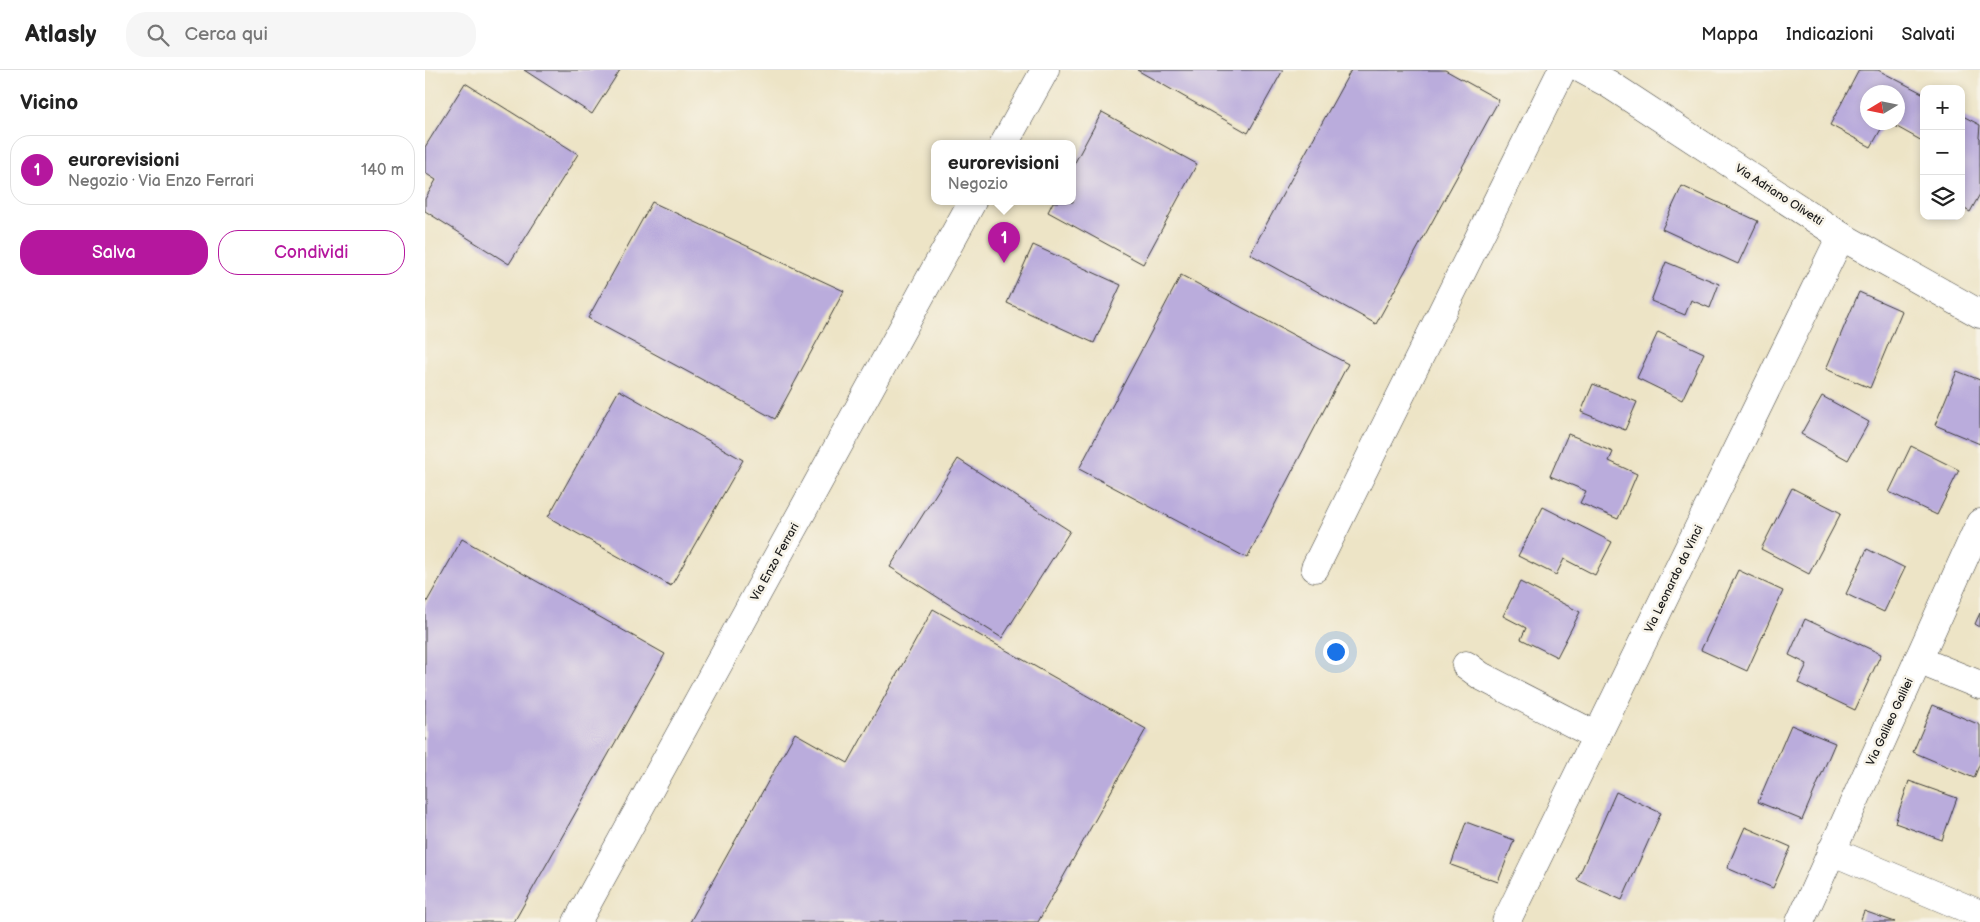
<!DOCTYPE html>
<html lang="it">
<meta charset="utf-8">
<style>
:root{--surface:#fff;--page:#f6f6f6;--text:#222;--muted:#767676;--line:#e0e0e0;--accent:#b5179e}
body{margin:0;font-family:"Balsamiq Sans",sans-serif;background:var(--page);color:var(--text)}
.controls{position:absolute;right:15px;top:15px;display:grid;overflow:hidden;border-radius:10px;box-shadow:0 2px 8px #0003}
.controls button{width:45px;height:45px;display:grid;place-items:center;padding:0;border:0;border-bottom:1px solid var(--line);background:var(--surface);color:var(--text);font:25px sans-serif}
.compass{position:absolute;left:1435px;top:15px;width:45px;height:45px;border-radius:50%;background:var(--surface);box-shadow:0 2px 8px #0003;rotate:260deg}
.you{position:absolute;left:910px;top:581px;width:18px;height:18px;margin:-12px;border:4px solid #fff;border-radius:50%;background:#1a73e8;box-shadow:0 0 0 8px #1a73e833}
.badge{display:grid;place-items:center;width:32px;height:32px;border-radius:50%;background:var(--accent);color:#fff;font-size:16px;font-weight:700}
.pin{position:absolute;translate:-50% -41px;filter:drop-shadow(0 1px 2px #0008)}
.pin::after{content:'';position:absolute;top:26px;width:18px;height:15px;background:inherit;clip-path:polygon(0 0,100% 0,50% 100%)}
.popup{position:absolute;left:506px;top:70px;width:145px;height:65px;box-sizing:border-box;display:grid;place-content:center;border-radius:10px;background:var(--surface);filter:drop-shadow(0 1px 4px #0005);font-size:16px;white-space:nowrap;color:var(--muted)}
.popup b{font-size:19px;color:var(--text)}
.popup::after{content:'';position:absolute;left:50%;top:100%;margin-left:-10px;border:10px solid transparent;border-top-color:var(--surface)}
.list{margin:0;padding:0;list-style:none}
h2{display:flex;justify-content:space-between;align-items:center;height:65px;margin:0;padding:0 20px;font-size:21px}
h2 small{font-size:16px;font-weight:400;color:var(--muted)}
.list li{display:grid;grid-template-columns:32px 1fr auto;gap:15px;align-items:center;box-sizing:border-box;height:70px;margin:0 10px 10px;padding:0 10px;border:1px solid var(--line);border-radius:20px}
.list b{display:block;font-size:19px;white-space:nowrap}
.list p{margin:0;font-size:16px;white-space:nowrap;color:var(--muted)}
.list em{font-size:16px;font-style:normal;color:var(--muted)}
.actions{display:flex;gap:10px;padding:15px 20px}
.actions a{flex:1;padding:11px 0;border:1px solid var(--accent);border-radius:20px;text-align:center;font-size:18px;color:var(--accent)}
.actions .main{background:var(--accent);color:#fff}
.icon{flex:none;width:28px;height:28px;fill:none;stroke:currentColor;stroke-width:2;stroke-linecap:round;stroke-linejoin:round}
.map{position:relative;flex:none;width:1555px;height:852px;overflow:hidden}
header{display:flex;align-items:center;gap:30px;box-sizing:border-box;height:70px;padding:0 25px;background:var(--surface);border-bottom:1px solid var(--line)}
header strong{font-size:24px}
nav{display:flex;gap:28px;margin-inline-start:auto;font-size:18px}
.search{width:350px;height:45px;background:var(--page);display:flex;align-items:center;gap:12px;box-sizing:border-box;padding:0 18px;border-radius:20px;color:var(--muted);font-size:19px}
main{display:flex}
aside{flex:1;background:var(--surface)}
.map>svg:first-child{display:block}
.building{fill:#baacdc}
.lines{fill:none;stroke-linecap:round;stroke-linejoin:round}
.minor-casing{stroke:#3b3a36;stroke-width:29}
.minor{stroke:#fff;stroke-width:28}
.labels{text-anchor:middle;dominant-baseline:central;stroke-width:5;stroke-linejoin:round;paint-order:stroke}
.street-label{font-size:12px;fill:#1c1c1c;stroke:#f7f3e8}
</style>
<header>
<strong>Atlasly</strong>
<div class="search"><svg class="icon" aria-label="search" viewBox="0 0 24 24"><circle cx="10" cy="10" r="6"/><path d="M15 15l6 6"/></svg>Cerca qui</div>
<nav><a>Mappa</a><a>Indicazioni</a><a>Salvati</a></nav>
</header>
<main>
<aside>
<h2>Vicino<small></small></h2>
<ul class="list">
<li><span class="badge">1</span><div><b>eurorevisioni</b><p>Negozio · Via Enzo Ferrari</p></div><em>140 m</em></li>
</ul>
<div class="actions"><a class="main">Salva</a><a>Condividi</a></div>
</aside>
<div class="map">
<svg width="1555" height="852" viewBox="0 0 1555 852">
<rect width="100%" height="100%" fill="#f7f3e8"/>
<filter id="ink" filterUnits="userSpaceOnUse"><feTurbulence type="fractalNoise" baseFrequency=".02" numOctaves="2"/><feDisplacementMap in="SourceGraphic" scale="10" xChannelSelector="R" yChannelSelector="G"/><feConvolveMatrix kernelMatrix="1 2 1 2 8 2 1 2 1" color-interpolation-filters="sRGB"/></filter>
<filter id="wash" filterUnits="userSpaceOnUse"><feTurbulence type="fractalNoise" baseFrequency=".0096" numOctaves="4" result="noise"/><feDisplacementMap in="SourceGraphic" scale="20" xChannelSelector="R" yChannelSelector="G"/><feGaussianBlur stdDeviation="1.12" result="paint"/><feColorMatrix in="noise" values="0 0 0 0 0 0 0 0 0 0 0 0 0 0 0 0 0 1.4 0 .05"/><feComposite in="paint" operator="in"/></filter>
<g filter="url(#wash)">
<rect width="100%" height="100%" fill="#ede4c6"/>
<g id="blocks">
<g class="building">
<polygon points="99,0 195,0 167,44"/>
<polygon points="712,0 858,0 823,63"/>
<polygon points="926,0 1020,0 1074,30 951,254 825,184"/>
<polygon points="1434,0 1453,0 1499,24 1499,72 1463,52 1472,52 1472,22 1442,22 1442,52 1460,52 1446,77 1405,55"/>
<polygon points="40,13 153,84 84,194 0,141 0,129 11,110 0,103 0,77"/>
<polygon points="677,42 772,94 718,194 623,142 628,132 648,132 648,96"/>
<polygon points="1536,45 1555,55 1554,67 1555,68 1555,124 1545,142 1536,137"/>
<polygon points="1257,116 1333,151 1313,194 1237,159"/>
<polygon points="227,132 419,221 350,349 163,248"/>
<polygon points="608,175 696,215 669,273 582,233"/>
<polygon points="1241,192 1294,214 1285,238 1266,230 1260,245 1226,231"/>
<polygon points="756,205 923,294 822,488 654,399"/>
<polygon points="1434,222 1477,241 1445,318 1401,299"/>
<polygon points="1233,262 1279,283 1257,330 1212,308"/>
<polygon points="1532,301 1555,310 1555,374 1510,355"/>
<polygon points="1168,314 1212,332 1200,360 1156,342"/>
<polygon points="194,320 318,390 246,516 123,447"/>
<polygon points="1397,326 1444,352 1423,390 1376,364"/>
<polygon points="1143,364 1188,382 1184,391 1212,404 1193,449 1155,433 1161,421 1125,406"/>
<polygon points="1486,376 1534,400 1512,445 1464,422"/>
<polygon points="533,389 645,461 577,568 465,497"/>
<polygon points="1367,418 1416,443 1384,504 1336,479"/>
<polygon points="1118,437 1187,472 1170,505 1139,489 1131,505 1093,486"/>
<polygon points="37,469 240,584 89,852 0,852 0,535"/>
<polygon points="1442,479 1480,498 1459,542 1421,524"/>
<polygon points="1313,500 1358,521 1322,601 1276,580"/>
<polygon points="1095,512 1155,542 1132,587 1096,569 1101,558 1078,546"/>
<polygon points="508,539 721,659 613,852 265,852 370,663 423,693"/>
<polygon points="1555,543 1555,557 1550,554"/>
<polygon points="1380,549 1456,584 1430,640 1373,613 1382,594 1364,585"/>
<polygon points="1508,635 1555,655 1555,693 1549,708 1488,682"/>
<polygon points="1366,655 1410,673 1377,750 1333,732"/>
<polygon points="1484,711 1532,728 1517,770 1470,753"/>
<polygon points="1191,722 1236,743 1197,830 1152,810"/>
<polygon points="1041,752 1089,770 1073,812 1026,795"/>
<polygon points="1320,757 1366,777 1348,818 1302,798"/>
<polygon points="1439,841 1470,852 1435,852"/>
</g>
</g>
</g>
<g filter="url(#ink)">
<use href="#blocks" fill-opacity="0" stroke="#3b3a36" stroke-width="1"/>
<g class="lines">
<defs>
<g id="minor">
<polyline points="1158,0 1184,14 1416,166 1555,244"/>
<polyline points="579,74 620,0"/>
<polyline points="890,498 1137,0"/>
<polyline points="1493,590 1555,615"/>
<polyline points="1041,595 1056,606 1172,666"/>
<polyline points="1406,781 1555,844"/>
<polyline points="152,852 547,132"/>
<polyline points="1081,852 1416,166"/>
<polyline points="1375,852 1555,453"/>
</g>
</defs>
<use href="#minor" class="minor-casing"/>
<use href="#minor" class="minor"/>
</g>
</g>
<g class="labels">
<g class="street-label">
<text transform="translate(1354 125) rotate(33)">Via Adriano Olivetti</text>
<text transform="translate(350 492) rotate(-61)">Via Enzo Ferrari</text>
<text transform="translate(1249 509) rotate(-64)">Via Leonardo da Vinci</text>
<text transform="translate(1465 652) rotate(-65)">Via Galileo Galilei</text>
</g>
</g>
</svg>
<div class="controls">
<button>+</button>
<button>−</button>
<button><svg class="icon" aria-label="layers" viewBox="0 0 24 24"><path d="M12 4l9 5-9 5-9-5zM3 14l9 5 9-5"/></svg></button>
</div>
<svg class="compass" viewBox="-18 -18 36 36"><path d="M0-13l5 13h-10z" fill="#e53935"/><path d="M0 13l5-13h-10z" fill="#767676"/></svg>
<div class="you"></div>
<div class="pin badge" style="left:579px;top:193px">1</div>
<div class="popup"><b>eurorevisioni</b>Negozio</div>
</div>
</main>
